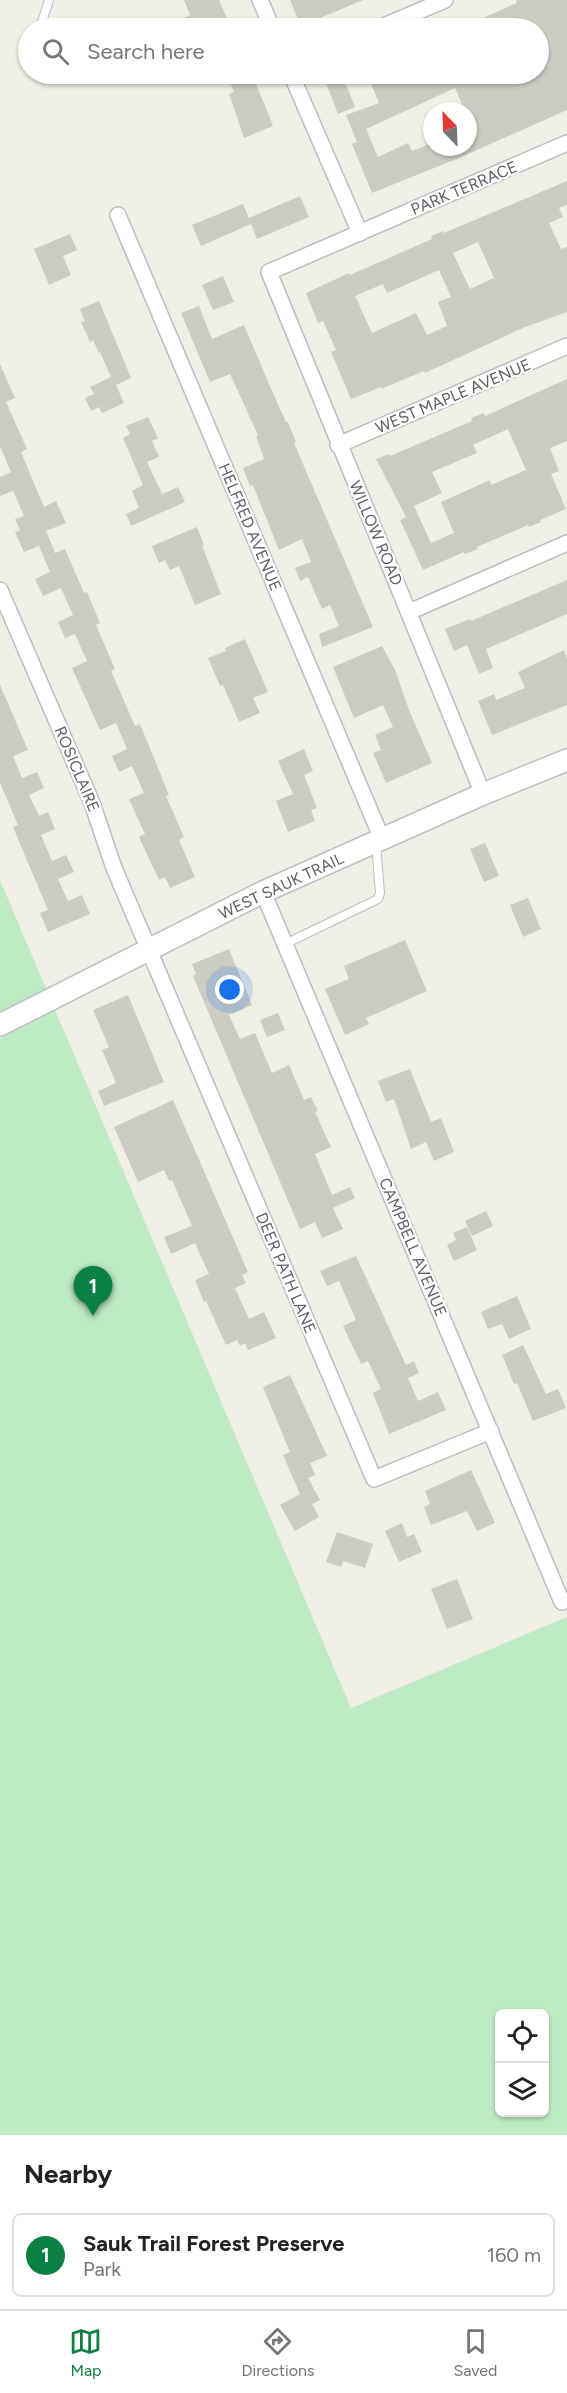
<!DOCTYPE html>
<style>
:root{--surface:#fff;--page:#f2f2f2;--text:#222;--muted:#767676;--line:#e0e0e0;--accent:#0b8043}
body{margin:0;font-family:Figtree,sans-serif;background:var(--page);color:var(--text)}
.controls{position:absolute;right:18px;bottom:18px;display:grid;overflow:hidden;border-radius:9px;box-shadow:0 2px 4px #0004}
.controls button{width:54px;height:54px;display:grid;place-items:center;padding:0;border:0;border-bottom:2px solid var(--line);background:var(--surface);color:var(--text);font:30px sans-serif}
.compass{position:absolute;left:423px;top:102px;width:54px;height:54px;border-radius:50%;background:var(--surface);box-shadow:0 2px 4px #0004;rotate:337deg}
.you{position:absolute;left:230px;top:990px;width:21px;height:21px;margin:-15px;border:4px solid #fff;border-radius:50%;background:#1a73e8;box-shadow:0 0 0 9px #1a73e833}
.badge{display:grid;place-items:center;width:39px;height:39px;border-radius:50%;background:var(--accent);color:#fff;font-size:20px;font-weight:700}
.pin{position:absolute;translate:-50% -50px;filter:drop-shadow(0 2px 3px #0008)}
.pin::after{content:'';position:absolute;top:32px;width:21px;height:18px;background:inherit;clip-path:polygon(0 0,100% 0,50% 100%)}
.list{margin:0;padding:0;list-style:none}
h2{display:flex;justify-content:space-between;align-items:center;height:78px;margin:0;padding:0 24px;font-size:26px}
h2 small{font-size:20px;font-weight:400;color:var(--muted)}
.list li{display:grid;grid-template-columns:39px 1fr auto;gap:18px;align-items:center;box-sizing:border-box;height:84px;margin:0 12px 12px;padding:0 12px;border:2px solid var(--line);border-radius:9px}
.list b{display:block;font-size:22px;white-space:nowrap}
.list p{margin:0;font-size:20px;white-space:nowrap;color:var(--muted)}
.list em{font-size:20px;font-style:normal;color:var(--muted)}
.icon{flex:none;width:33px;height:33px;fill:none;stroke:currentColor;stroke-width:2;stroke-linecap:round;stroke-linejoin:round}
.map{position:relative;flex:none;width:567px;height:2135px;overflow:hidden}
.search{position:absolute;background:var(--surface);box-shadow:0 2px 4px #0004;left:18px;right:18px;top:18px;height:66px;display:flex;align-items:center;gap:15px;box-sizing:border-box;padding:0 21px;border-radius:33px;color:var(--muted);font-size:22px}
.sheet{height:174px;background:var(--surface)}
nav{display:flex;justify-content:space-around;align-items:center;box-sizing:border-box;height:84px;border-top:2px solid var(--line);background:var(--surface);font-size:16px;color:var(--muted)}
nav a{display:grid;justify-items:center;gap:3px}
nav .on{color:var(--accent)}
.map>svg:first-child{display:block}
.green{fill:#beeac4;fill-rule:evenodd}
.building{fill:#cdccc3;fill-rule:evenodd}
.lines{fill:none;stroke-linecap:round;stroke-linejoin:round}
.lane-casing{stroke:#bbbdc4;stroke-width:10}
.street-casing{stroke:#bbbdc4;stroke-width:18}
.secondary-casing{stroke:#bcbfc6;stroke-width:24}
.lane{stroke:#fff;stroke-width:8}
.street{stroke:#fff;stroke-width:15}
.secondary{stroke:#fff;stroke-width:21}
.labels{text-anchor:middle;dominant-baseline:central;stroke-width:4.5;stroke-linejoin:round;paint-order:stroke}
.street-label{font-size:16px;fill:#5c5f66;stroke:#fff}
</style>
<div class="map">
<svg width="567" height="2135" viewBox="0 0 567 2135">
<rect width="100%" height="100%" fill="#f0efe4"/>
<path class="green" d="M0 880 351 1708 567 1617V2135H0ZM500 2014H544V2112H500Z"/>
<g class="building">
<polygon points="184,0 219,0 231,28 161,28 190,15"/>
<polygon points="290,0 363,0 301,26"/>
<path d="M516 0H567V110L459 158 372 193 352 144 357 142 346 115 379 103 367 74H483L487 83 509 74H538V28H460L517 3ZM455 88 465 111H468V147H432V143L412 151 408 143 378 157 366 129Z"/>
<polygon points="239,74 252,74 273,126 244,138 229,94 234,92 228,78"/>
<polygon points="343,77 355,107 338,114 326,83"/>
<path d="M567 181V205L559 208 563 217 549 223 561 249 567 247V312L525 327 425 373 424 371 381 389V387L351 399 331 352 336 350 323 321 318 323 306 293 349 273 350 275 432 239 431 236 443 231 444 233ZM478 242 494 278 470 289 453 253ZM439 270 451 297 438 302 447 326 427 335 416 313 372 333 355 296 383 284 387 293Z"/>
<polygon points="300,196 309,217 257,239 251,224 201,246 192,225 243,204 249,218"/>
<polygon points="70,234 77,250 63,256 71,275 49,285 34,249"/>
<polygon points="223,276 234,302 213,310 202,285"/>
<polygon points="99,301 131,378 116,385 124,403 102,413 99,407 91,411 85,398 94,394 90,387 111,377 100,352 99,353 93,340 90,342 81,322 85,321 80,309"/>
<polygon points="199,306 212,339 244,325 272,391 286,422 288,422 296,442 294,443 373,627 322,647 319,634 339,626 330,605 322,609 308,577 300,581 295,568 311,562 302,539 279,550 253,485 250,486 243,468 264,459 256,436 258,435 230,374 210,382 181,313"/>
<polygon points="0,364 15,398 6,402 27,449 21,452 44,507 56,501 66,523 46,531 55,553 65,549 84,593 87,592 100,623 96,625 115,669 111,671 135,726 140,724 169,795 166,796 184,837 179,840 195,877 170,888 165,877 159,880 139,837 145,834 129,799 144,793 132,766 119,772 112,756 127,749 116,723 100,730 72,668 87,661 75,634 65,638 58,622 73,615 61,588 43,596 35,579 50,572 39,546 24,552 15,532 20,530 15,519 24,516 13,491 0,496 0,477 11,472 0,446"/>
<path d="M567 379V441L550 448 559 471 551 474 566 509 540 520 541 522 529 527 528 525 477 547 478 549 465 554 464 552 423 570 400 520 406 517 376 459 389 454 390 456 472 421 471 418 484 413 485 416ZM508 429 526 470 491 485 490 480 441 502 454 533 431 543 414 506 442 493 432 472 477 453 473 445Z"/>
<polygon points="148,417 158,438 152,441 159,457 147,462 162,494 178,487 185,502 131,526 126,514 139,508 132,491 143,485 123,438 130,434 126,426"/>
<polygon points="197,527 204,545 202,546 221,594 195,605 179,566 170,570 165,560 159,563 152,546"/>
<polygon points="567,580 567,614 486,649 493,668 479,674 467,645 454,651 445,629 470,619 471,621"/>
<polygon points="245,639 268,692 253,698 260,713 239,722 223,685 220,686 208,658 226,651 225,648"/>
<polygon points="382,646 395,670 409,710 432,763 386,783 373,753 381,750 375,735 393,727 383,705 354,718 333,667"/>
<polygon points="564,650 567,659 567,705 492,735 478,701 494,694 496,700 525,688 518,672"/>
<polygon points="0,685 28,750 13,756 22,778 37,772 44,788 29,795 39,816 48,812 55,829 41,835 52,861 66,855 74,872 58,879 68,901 82,895 90,914 48,932 40,913 48,910 13,827 18,825 0,783"/>
<polygon points="304,749 313,771 304,775 317,808 311,810 315,821 288,832 276,801 293,794 278,761"/>
<polygon points="485,843 499,876 484,882 470,849"/>
<polygon points="528,898 541,929 523,937 510,905"/>
<polygon points="405,940 427,991 366,1018 369,1024 345,1035 325,989 349,979 344,966"/>
<polygon points="229,949 252,1005 229,1015 240,1039 255,1033 272,1073 289,1065 304,1100 311,1097 318,1111 315,1112 331,1147 315,1154 332,1195 350,1187 355,1198 333,1208 343,1229 322,1238 315,1222 300,1229 193,976 196,974 192,964"/>
<polygon points="128,995 164,1082 104,1106 98,1091 116,1083 102,1050 109,1047 93,1010"/>
<polygon points="278,1013 285,1030 267,1037 260,1020"/>
<polygon points="410,1069 431,1122 441,1118 454,1152 434,1161 426,1142 411,1149 394,1099 386,1102 378,1081"/>
<polygon points="173,1100 248,1272 242,1275 246,1283 235,1288 249,1319 264,1312 276,1338 248,1350 245,1343 240,1346 237,1340 226,1345 206,1301 204,1302 195,1280 209,1274 195,1243 171,1254 164,1237 192,1226 172,1180 169,1181 164,1170 138,1182 114,1127"/>
<polygon points="486,1211 493,1226 472,1236 465,1221"/>
<polygon points="467,1227 477,1250 454,1261 447,1245 456,1240 453,1233"/>
<polygon points="356,1256 406,1365 414,1361 419,1373 408,1378 418,1401 438,1392 446,1410 389,1434 373,1393 381,1389 368,1361 361,1364 343,1326 356,1320 339,1281 327,1286 320,1271"/>
<polygon points="517,1296 531,1329 509,1339 502,1324 488,1329 481,1312"/>
<polygon points="523,1345 546,1394 558,1389 566,1408 533,1421 517,1383 514,1384 502,1355"/>
<polygon points="290,1375 327,1456 310,1463 315,1475 308,1478 320,1500 312,1504 319,1517 295,1531 280,1505 300,1494 283,1455 290,1452 263,1387"/>
<polygon points="471,1470 495,1523 477,1531 467,1511 431,1525 424,1507 430,1504 425,1491"/>
<polygon points="402,1523 407,1537 414,1534 422,1552 399,1562 385,1531"/>
<polygon points="337,1532 373,1544 365,1568 343,1561 341,1567 326,1562"/>
<polygon points="457,1579 473,1619 447,1629 431,1589"/>
</g>
<g class="lines">
<defs>
<g id="lane">
<polyline points="40,28 49,0"/>
<polyline points="285,944 378,899 380,893 376,844"/>
</g>
<g id="street">
<polyline points="260,0 272,28"/>
<polyline points="379,28 445,0"/>
<polyline points="291,74 360,233"/>
<polyline points="118,215 382,839"/>
<polyline points="338,445 567,346"/>
<polyline points="0,590 92,803 114,868 374,1479 491,1431"/>
<polyline points="409,612 567,543"/>
<polyline points="483,794 269,272 567,143"/>
<polyline points="263,892 562,1602"/>
</g>
<polyline id="secondary" points="0,1025 263,892 483,794 567,760"/>
</defs>
<use href="#lane" class="lane-casing"/>
<use href="#street" class="street-casing"/>
<use href="#secondary" class="secondary-casing"/>
<use href="#lane" class="lane"/>
<use href="#street" class="street"/>
<use href="#secondary" class="secondary"/>
</g>
<g class="labels">
<g class="street-label">
<text transform="translate(464 188) rotate(-23)">PARK TERRACE</text>
<text transform="translate(453 396) rotate(-23)">WEST MAPLE AVENUE</text>
<text transform="translate(250 527) rotate(67)">HELFRED AVENUE</text>
<text transform="translate(376 533) rotate(67)">WILLOW ROAD</text>
<text transform="translate(77 769) rotate(67)">ROSICLAIRE</text>
<text transform="translate(281 886) rotate(-25)">WEST SAUK TRAIL</text>
<text transform="translate(413 1247) rotate(67)">CAMPBELL AVENUE</text>
<text transform="translate(286 1273) rotate(67)">DEER PATH LANE</text>
</g>
</g>
</svg>
<div class="controls">
<button><svg class="icon" aria-label="locate" viewBox="0 0 24 24"><circle cx="12" cy="12" r="6"/><path d="M12 2v4M12 18v4M2 12h4M18 12h4"/></svg></button>
<button><svg class="icon" aria-label="layers" viewBox="0 0 24 24"><path d="M12 4l9 5-9 5-9-5zM3 14l9 5 9-5"/></svg></button>
</div>
<svg class="compass" viewBox="-18 -18 36 36"><path d="M0-13l5 13h-10z" fill="#e53935"/><path d="M0 13l5-13h-10z" fill="#767676"/></svg>
<div class="you"></div>
<div class="pin badge" style="left:93px;top:1316px">1</div>
<div class="search"><svg class="icon" aria-label="search" viewBox="0 0 24 24"><circle cx="10" cy="10" r="6"/><path d="M15 15l6 6"/></svg>Search here</div>
</div>
<section class="sheet">
<h2>Nearby<small></small></h2>
<ul class="list">
<li><span class="badge">1</span><div><b>Sauk Trail Forest Preserve</b><p>Park</p></div><em>160 m</em></li>
</ul>
</section>
<nav>
<a class="on"><svg class="icon" aria-label="map" viewBox="0 0 24 24"><path d="M3 6l6-2 6 2 6-2v14l-6 2-6-2-6 2zM9 4v14M15 6v14"/></svg>Map</a>
<a><svg class="icon" aria-label="directions" viewBox="0 0 24 24"><path d="M12 3l9 9-9 9-9-9zM9 14v-3h6M13 9l2 2-2 2"/></svg>Directions</a>
<a><svg class="icon" aria-label="saved" viewBox="0 0 24 24"><path d="M7 4h10v16l-5-4-5 4z"/></svg>Saved</a>
</nav>
